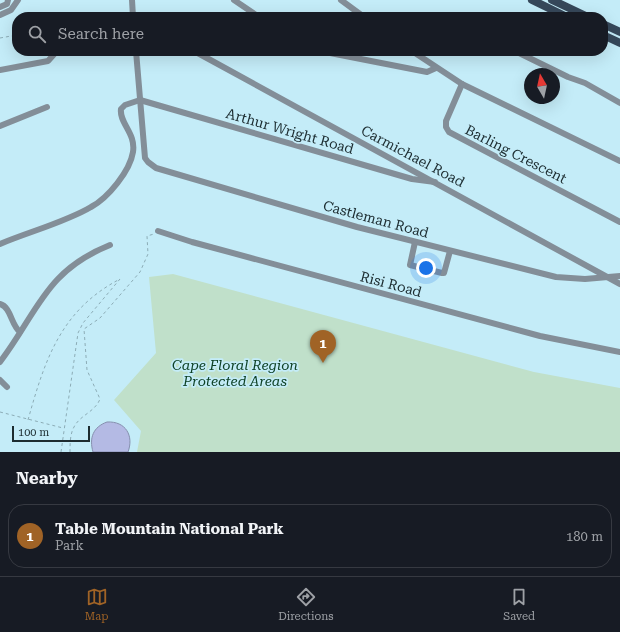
<!DOCTYPE html>
<style>
:root{--surface:#171b24;--page:#242831;--text:#f1f3f6;--muted:#9ea1a6;--line:#363941;--accent:#a06326}
body{margin:0;font-family:"Roboto Serif",serif;background:var(--page);color:var(--text)}
.compass{position:absolute;left:524px;top:68px;width:36px;height:36px;border-radius:50%;background:var(--surface);box-shadow:0 4px 16px #0002;rotate:351deg}
.scale{position:absolute;left:12px;bottom:10px;width:78px;box-sizing:border-box;padding-left:4px;border:2px solid #1c2c30;border-top:0;font-size:11px;line-height:14px;white-space:nowrap;color:#1c2c30;-webkit-text-stroke:3px #c4ecf8;paint-order:stroke}
.you{position:absolute;left:426px;top:268px;width:14px;height:14px;margin:-10px;border:3px solid #fff;border-radius:50%;background:#1a73e8;box-shadow:0 0 0 6px #1a73e833}
.badge{display:grid;place-items:center;width:26px;height:26px;border-radius:50%;background:var(--accent);color:#fff;font-size:13px;font-weight:700}
.pin{position:absolute;translate:-50% -33px;filter:drop-shadow(0 1px 2px #0008)}
.pin::after{content:'';position:absolute;top:21px;width:14px;height:12px;background:inherit;clip-path:polygon(0 0,100% 0,50% 100%)}
.list{margin:0;padding:0;list-style:none}
h2{display:flex;justify-content:space-between;align-items:center;height:52px;margin:0;padding:0 16px;font-size:17px}
h2 small{font-size:13px;font-weight:400;color:var(--muted)}
.list li{display:grid;grid-template-columns:26px 1fr auto;gap:12px;align-items:center;box-sizing:border-box;height:64px;margin:0 8px 8px;padding:0 8px;border:1px solid var(--line);border-radius:16px}
.list b{display:block;font-size:15px;white-space:nowrap}
.list p{margin:0;font-size:13px;white-space:nowrap;color:var(--muted)}
.list em{font-size:13px;font-style:normal;color:var(--muted)}
.icon{flex:none;width:22px;height:22px;fill:none;stroke:currentColor;stroke-width:2;stroke-linecap:round;stroke-linejoin:round}
.map{position:relative;flex:none;width:620px;height:452px;overflow:hidden}
.search{position:absolute;background:var(--surface);box-shadow:0 4px 16px #0002;left:12px;right:12px;top:12px;height:44px;display:flex;align-items:center;gap:10px;box-sizing:border-box;padding:0 14px;border-radius:16px;color:var(--muted);font-size:15px}
.sheet{height:124px;background:var(--surface)}
nav{display:flex;justify-content:space-around;align-items:center;box-sizing:border-box;height:56px;border-top:1px solid var(--line);background:var(--surface);font-size:11px;color:var(--muted)}
nav a{display:grid;justify-items:center;gap:2px}
nav .on{color:var(--accent)}
.map>svg:first-child{display:block}
.green{fill:#c0e0ca}
.water{fill:#b4bae4;stroke:#868fae}
.lines{fill:none;stroke-linecap:round;stroke-linejoin:round}
.path{stroke:#8cacb6;stroke-width:1;stroke-dasharray:3 3;stroke-linecap:butt}
.minor{stroke:#838e98;stroke-width:6}
.major{stroke:#36485a;stroke-width:8}
.labels{text-anchor:middle;dominant-baseline:central;stroke-width:3.5;stroke-linejoin:round;paint-order:stroke}
.street-label{font-size:14px;fill:#1c2c30;stroke:#c4ecf8}
.park-label{font-size:14px;font-style:italic;fill:#0e4125;stroke:#c4ecf8}
</style>
<div class="map">
<svg width="620" height="452" viewBox="0 0 620 452">
<rect width="100%" height="100%" fill="#c4ecf8"/>
<polygon class="green" points="173,274 534,372 620,388 620,452 137,452 141,431 114,400 156,353 149,277"/>
<path class="water" d="M107 422C126 421 134 436 128 452H93C89 438 93 427 107 422Z"/>
<g class="lines">
<g class="path">
<polyline points="0,38 17,35"/>
<polyline points="0,412 63,428"/>
<path d="M28 420C45 359 61 310 120 279L83 323 78 333 61 452"/>
<path d="M70 452C70 444 70 434 74 427 80 415 95 412 100 399L87 370 84 329 100 318 140 272 148 254 147 236 154 234"/>
</g>
<g class="minor">
<polyline points="132,0 133,17"/>
<polyline points="234,0 259,17"/>
<polyline points="341,0 364,17"/>
<polyline points="0,7 7,4 8,0"/>
<polyline points="0,15 11,10 18,0"/>
<polyline points="136,51 145,158 148,162 156,168 357,227 556,277 585,279 620,276"/>
<polyline points="194,51 620,284"/>
<polyline points="320,51 427,72 436,68"/>
<polyline points="412,51 462,84 620,161"/>
<polyline points="515,51 568,77 585,83 620,103"/>
<polyline points="0,70 48,61 57,51"/>
<polyline points="462,84 446,121 446,127 449,132 620,222"/>
<polyline points="0,126 47,107"/>
<polyline points="158,231 192,242 540,336 620,352"/>
<polyline points="415,242 410,265 442,273 444,273 450,251"/>
<path d="M0 244C28 232 66 222 91 207 108 198 130 171 133 152 136 133 119 123 121 109L125 105 140 100 412 179 435 182"/>
<path d="M0 304C11 307 11 325 20 332"/>
<path d="M0 362C38 312 45 271 110 245"/>
<polyline points="0,380 7,387"/>
</g>
<g class="major">
<polyline points="532,0 567,17"/>
<polyline points="552,0 588,17"/>
<polyline points="603,24 620,32"/>
<polyline points="603,35 620,43"/>
</g>
</g>
<g class="labels">
<g class="street-label">
<text transform="translate(290 131) rotate(16)">Arthur Wright Road</text>
<text transform="translate(516 154) rotate(27)">Barling Crescent</text>
<text transform="translate(413 156) rotate(28)">Carmichael Road</text>
<text transform="translate(376 219) rotate(15)">Castleman Road</text>
<text transform="translate(391 284) rotate(15)">Risi Road</text>
</g>
<g class="park-label">
<text x="235" y="365">Cape Floral Region<tspan x="235" dy="16">Protected Areas</tspan></text>
</g>
</g>
</svg>
<svg class="compass" viewBox="-18 -18 36 36"><path d="M0-13l5 13h-10z" fill="#e53935"/><path d="M0 13l5-13h-10z" fill="#9ea1a6"/></svg>
<div class="scale">100 m</div>
<div class="you"></div>
<div class="pin badge" style="left:323px;top:363px">1</div>
<div class="search"><svg class="icon" aria-label="search" viewBox="0 0 24 24"><circle cx="10" cy="10" r="6"/><path d="M15 15l6 6"/></svg>Search here</div>
</div>
<section class="sheet">
<h2>Nearby<small></small></h2>
<ul class="list">
<li><span class="badge">1</span><div><b>Table Mountain National Park</b><p>Park</p></div><em>180 m</em></li>
</ul>
</section>
<nav>
<a class="on"><svg class="icon" aria-label="map" viewBox="0 0 24 24"><path d="M3 6l6-2 6 2 6-2v14l-6 2-6-2-6 2zM9 4v14M15 6v14"/></svg>Map</a>
<a><svg class="icon" aria-label="directions" viewBox="0 0 24 24"><path d="M12 3l9 9-9 9-9-9zM9 14v-3h6M13 9l2 2-2 2"/></svg>Directions</a>
<a><svg class="icon" aria-label="saved" viewBox="0 0 24 24"><path d="M7 4h10v16l-5-4-5 4z"/></svg>Saved</a>
</nav>
